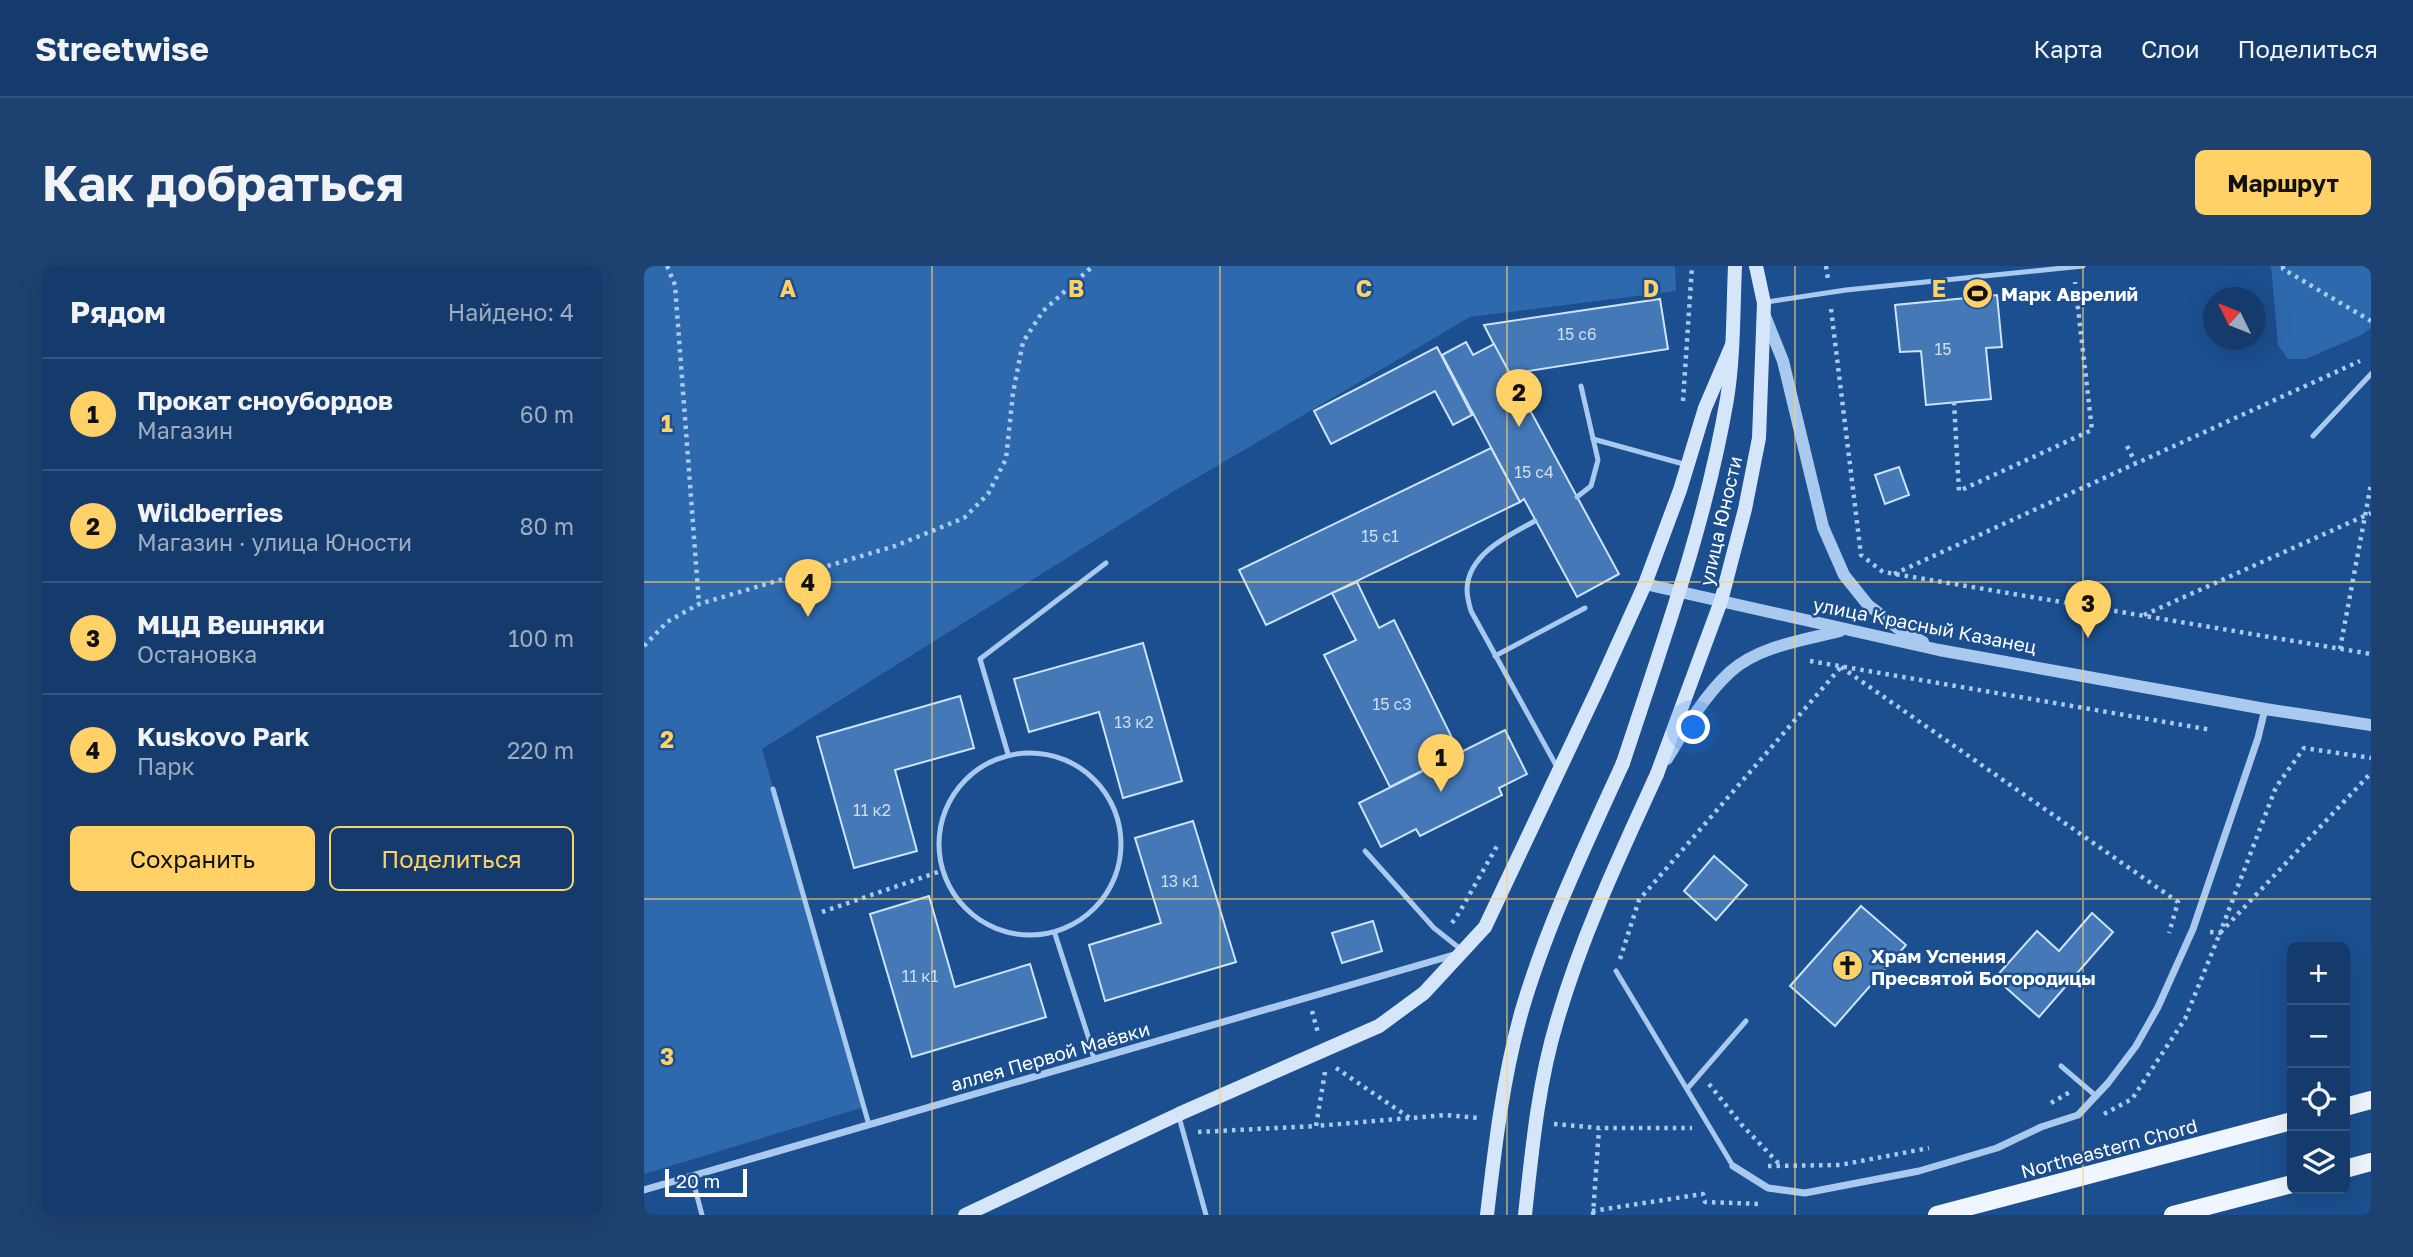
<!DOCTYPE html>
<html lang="ru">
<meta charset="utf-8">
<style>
:root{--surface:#143b6b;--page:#1d4271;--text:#f1f3f6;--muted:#9dadc1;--line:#33557e;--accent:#ffd166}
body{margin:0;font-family:"Golos Text",sans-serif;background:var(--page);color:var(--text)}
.controls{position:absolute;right:21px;bottom:21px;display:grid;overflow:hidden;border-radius:10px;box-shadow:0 7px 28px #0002}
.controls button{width:63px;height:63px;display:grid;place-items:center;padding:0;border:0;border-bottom:2px solid var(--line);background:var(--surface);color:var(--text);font:35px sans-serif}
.compass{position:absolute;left:1559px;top:21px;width:63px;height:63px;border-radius:50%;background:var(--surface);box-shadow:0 7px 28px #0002;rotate:313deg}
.scale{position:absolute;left:21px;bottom:18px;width:82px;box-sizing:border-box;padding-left:7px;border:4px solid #fff;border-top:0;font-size:19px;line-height:24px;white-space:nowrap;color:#fff;-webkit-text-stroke:5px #1b4f8f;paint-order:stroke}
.you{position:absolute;left:1050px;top:462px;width:24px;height:24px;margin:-18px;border:5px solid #fff;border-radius:50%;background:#1a73e8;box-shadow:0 0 0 10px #1a73e833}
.badge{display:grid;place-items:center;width:46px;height:46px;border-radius:50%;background:var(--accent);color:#111;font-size:23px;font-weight:700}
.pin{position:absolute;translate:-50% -58px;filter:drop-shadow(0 2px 4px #0008)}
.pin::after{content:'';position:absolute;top:37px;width:24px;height:21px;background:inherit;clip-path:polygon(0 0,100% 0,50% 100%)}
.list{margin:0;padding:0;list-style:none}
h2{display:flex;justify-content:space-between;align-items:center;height:91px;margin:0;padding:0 28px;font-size:30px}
h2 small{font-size:23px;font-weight:400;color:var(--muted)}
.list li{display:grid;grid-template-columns:46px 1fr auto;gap:21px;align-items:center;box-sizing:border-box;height:112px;padding:0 28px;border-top:2px solid var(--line)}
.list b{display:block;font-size:26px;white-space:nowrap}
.list p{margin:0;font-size:23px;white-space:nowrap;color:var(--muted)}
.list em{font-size:23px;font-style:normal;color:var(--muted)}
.actions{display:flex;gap:14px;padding:21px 28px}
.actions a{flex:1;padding:16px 0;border:2px solid var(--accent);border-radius:10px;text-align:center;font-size:24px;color:var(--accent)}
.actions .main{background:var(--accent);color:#111}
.icon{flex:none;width:38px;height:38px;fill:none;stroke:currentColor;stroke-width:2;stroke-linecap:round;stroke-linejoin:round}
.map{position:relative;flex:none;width:1727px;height:949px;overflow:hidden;border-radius:10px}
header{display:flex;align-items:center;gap:42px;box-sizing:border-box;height:98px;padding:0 35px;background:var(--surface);border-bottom:2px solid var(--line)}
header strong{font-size:33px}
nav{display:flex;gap:38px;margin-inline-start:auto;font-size:24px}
.intro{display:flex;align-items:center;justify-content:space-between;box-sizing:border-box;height:168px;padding:0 42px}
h1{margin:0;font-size:49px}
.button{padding:18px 32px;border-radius:10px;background:var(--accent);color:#111;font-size:24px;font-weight:700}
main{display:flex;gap:42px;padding:0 42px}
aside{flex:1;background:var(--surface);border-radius:10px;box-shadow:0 7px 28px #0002}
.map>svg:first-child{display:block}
.green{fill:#2e69ad}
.building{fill:#4478b7;stroke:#cfe3fa;stroke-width:2}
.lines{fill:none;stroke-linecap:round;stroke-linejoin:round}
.path{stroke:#a9c9ee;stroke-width:4.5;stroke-dasharray:3.5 5;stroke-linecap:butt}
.service{stroke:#a9c9ee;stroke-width:5}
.minor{stroke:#a9c9ee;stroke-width:7}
.tertiary{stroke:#a9c9ee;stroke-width:12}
.secondary{stroke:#d6e6fa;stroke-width:14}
.primary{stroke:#f0f6ff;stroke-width:18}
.secondary-bridge{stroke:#d6e6fa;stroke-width:14}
.grid{fill:none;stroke:#ffd166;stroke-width:2;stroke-opacity:0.55}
.labels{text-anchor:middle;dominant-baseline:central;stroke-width:5;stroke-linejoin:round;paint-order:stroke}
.number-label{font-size:16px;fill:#d0dded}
.poi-label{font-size:19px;font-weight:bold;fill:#fff;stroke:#1b4f8f;text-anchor:start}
.street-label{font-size:19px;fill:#fff;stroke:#1b4f8f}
.grid-label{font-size:23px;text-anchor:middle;font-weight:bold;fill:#ffd166;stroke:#1b4f8f;stroke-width:5;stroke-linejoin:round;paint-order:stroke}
</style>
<header>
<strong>Streetwise</strong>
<nav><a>Карта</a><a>Слои</a><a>Поделиться</a></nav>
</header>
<div class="intro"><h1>Как добраться</h1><a class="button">Маршрут</a></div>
<main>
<aside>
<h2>Рядом<small>Найдено: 4</small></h2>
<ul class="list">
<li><span class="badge">1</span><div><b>Прокат сноубордов</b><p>Магазин</p></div><em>60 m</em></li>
<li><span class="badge">2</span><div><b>Wildberries</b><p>Магазин · улица Юности</p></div><em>80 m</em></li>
<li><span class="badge">3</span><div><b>МЦД Вешняки</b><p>Остановка</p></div><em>100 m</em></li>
<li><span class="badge">4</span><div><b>Kuskovo Park</b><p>Парк</p></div><em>220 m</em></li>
</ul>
<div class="actions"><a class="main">Сохранить</a><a>Поделиться</a></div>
</aside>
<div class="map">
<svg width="1727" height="949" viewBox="0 0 1727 949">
<rect width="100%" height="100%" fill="#1b4f8f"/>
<g class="green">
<polygon points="0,0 1031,0 1032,25 826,51 522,230 118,483 220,841 0,908"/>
<polygon points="1627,0 1727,0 1727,62 1717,69 1662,93 1644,93 1634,79"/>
</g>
<g class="building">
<polygon points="1353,29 1358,81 1342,82 1347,133 1282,139 1277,85 1256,86 1251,39"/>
<polygon points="1016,33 1024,83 865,108 840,59"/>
<polygon points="822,76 829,89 850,78 975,308 933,331 880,233 876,236 798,89"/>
<polygon points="793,81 828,149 809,159 791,125 687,178 670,145"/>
<polygon points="847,182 876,236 622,359 595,304"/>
<polygon points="1255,201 1265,229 1241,238 1231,209"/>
<polygon points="713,316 735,362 750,354 815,486 746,521 680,389 712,374 688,327"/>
<polygon points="499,377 538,515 479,532 455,446 385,466 370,413"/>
<polygon points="316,430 330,482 251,504 273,585 210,602 173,471"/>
<polygon points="861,464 883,508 855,522 858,529 776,570 772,563 737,581 715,537"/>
<polygon points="549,555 592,696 461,735 445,679 517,657 491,572"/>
<polygon points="1070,590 1103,619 1072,654 1040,625"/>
<polygon points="285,630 311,721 386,698 402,751 268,791 226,648"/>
<polygon points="1217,640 1262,679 1191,760 1146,720"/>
<polygon points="1448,647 1469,666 1395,751 1351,712 1393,665 1415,685"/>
<polygon points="729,655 738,685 698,697 688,667"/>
</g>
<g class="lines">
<g class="path">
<polyline points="23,0 31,19 55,338"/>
<polyline points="1182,0 1184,13"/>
<polyline points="1639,0 1639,3 1727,55"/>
<polyline points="1187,43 1217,289 1239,306 1727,388"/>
<polyline points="1039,135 1048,0"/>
<polyline points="1310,136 1315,225 1448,164 1431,16"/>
<polyline points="1483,180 1491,196"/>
<polyline points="1250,308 1716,95"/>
<polyline points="1500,349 1727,247"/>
<polyline points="0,380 23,356 55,338 251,280 320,252 344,228 362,193 369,127 379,76 399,45 449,0"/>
<polyline points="1696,383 1727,218"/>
<polyline points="1166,395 1568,464"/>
<polyline points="1197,401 1534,636 1525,667"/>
<polyline points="178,646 297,605"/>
<polyline points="808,657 815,647 853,580"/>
<polyline points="1566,666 1576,667 1632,521 1660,482 1727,492"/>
<polyline points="976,693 995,634 1197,401"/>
<polyline points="668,745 674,767"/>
<polyline points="692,802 766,852"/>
<polyline points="681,806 672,860 802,849 835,852"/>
<polyline points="1065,818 1097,858 1138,901"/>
<polyline points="1407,837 1426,826"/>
<polyline points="1460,848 1488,833 1541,753 1576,667 1727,507"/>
<polyline points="910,858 955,862 1048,862"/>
<polyline points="554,866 672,860"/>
<polyline points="1124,900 1196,899 1285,882"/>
<polyline points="948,945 1059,928 1061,936 1116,938"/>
<polyline points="949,949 955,863"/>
</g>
<g class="service">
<polyline points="1123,36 1202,24 1439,0"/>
<polyline points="1669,170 1727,108"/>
<polyline points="949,173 1043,199"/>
<polyline points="933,231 947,220 954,194 937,120"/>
<path d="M891 255C865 269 824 288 823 323 823 330 825 338 827 345L913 501"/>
<polyline points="851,390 941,342"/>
<circle cx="386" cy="578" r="91"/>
<polyline points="364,488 336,393 462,297"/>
<polyline points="129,523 225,859"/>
<polyline points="721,585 790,662 819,685"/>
<polyline points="411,668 445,773 450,794"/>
<polyline points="972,705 1089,900"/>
<polyline points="1417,800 1452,830"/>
<polyline points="1043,823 1102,755"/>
<polyline points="535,851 562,949"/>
<polyline points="48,911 58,949"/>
</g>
<g class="minor">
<polyline points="1089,900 1124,922 1161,927 1275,905 1353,882 1397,861 1434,849 1464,817 1492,780 1514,741 1549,663 1614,472 1621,443"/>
<polyline points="0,924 813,688"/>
</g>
<g class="tertiary">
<polyline points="1121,50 1139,95 1179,261 1200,309 1224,339 1255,363 1279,376"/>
<polyline points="1001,318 1295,384 1621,443 1727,459"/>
<path d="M1023 493C1041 463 1060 430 1086 406 1115 380 1160 374 1196 365"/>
</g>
<g class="secondary">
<path d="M979 497C1018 378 1062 257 1083 133 1090 89 1089 44 1091 0"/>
<polyline points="1013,508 1077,335 1101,243 1115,172 1120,37 1112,0"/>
<polyline points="321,949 535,848 735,760 780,727 841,661 954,422 1001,318 1036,224 1061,142 1088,79"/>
</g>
<g class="primary">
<polyline points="1701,841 1727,834"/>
<polyline points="1701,903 1727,896"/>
<polyline points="1293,949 1648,855"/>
<polyline points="1529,949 1648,918"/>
</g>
<g class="secondary-bridge">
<path d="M843 949C851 880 859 811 878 744 903 659 942 578 979 497"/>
<path d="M881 949C888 884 894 818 913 755 938 669 976 589 1013 508"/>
</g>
</g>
<path class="grid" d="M288 0V949M576 0V949M863 0V949M1151 0V949M1439 0V949M0 316H1727M0 633H1727"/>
<defs>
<symbol id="stadium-disc" viewBox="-11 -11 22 22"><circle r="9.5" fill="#ffd166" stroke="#1b4f8f"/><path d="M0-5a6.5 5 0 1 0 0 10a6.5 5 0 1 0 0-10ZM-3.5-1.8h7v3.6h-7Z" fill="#111"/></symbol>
<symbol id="church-disc" viewBox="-11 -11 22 22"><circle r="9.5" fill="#ffd166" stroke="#1b4f8f"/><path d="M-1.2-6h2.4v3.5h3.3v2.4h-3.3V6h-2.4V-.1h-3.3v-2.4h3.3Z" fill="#111"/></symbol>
</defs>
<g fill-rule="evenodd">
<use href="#stadium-disc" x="1316" y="10" width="35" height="35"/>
<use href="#church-disc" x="1186" y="682" width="35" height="35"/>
</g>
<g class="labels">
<g class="number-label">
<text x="933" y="68">15 с6</text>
<text x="1299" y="83">15</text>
<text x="890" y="206">15 с4</text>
<text x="736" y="270">15 с1</text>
<text x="748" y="438">15 с3</text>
<text x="490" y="456">13 к2</text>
<text x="228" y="544">11 к2</text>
<text x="536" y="615">13 к1</text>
<text x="276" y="710">11 к1</text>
</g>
<g class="poi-label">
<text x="1357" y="27">Марк Аврелий</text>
<text x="1227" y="689">Храм Успения<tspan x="1227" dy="22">Пресвятой Богородицы</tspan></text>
</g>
<g class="street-label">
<text transform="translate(1076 255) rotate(-77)">улица Юности</text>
<text transform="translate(1281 359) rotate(11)">улица Красный Казанец</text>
<text transform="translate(406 790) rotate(-16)">аллея Первой Маёвки</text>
<text transform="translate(1465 882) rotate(-15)">Northeastern Chord</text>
</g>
</g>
<g class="grid-label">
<text x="144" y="31">A</text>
<text x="432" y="31">B</text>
<text x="720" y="31">C</text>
<text x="1007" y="31">D</text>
<text x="1295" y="31">E</text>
<text x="23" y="166">1</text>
<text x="23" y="482">2</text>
<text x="23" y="799">3</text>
</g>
</svg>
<div class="controls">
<button>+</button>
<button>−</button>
<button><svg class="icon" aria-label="locate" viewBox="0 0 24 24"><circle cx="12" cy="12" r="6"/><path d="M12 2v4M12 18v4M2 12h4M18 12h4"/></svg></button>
<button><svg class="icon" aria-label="layers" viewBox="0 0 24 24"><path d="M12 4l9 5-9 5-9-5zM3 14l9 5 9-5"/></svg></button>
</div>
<svg class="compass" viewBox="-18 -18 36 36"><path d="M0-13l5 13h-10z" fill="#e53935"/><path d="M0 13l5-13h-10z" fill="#9dadc1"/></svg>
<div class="scale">20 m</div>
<div class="you"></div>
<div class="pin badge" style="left:797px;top:526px">1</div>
<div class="pin badge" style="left:875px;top:161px">2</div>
<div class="pin badge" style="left:1444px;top:372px">3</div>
<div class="pin badge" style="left:164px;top:351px">4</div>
</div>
</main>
